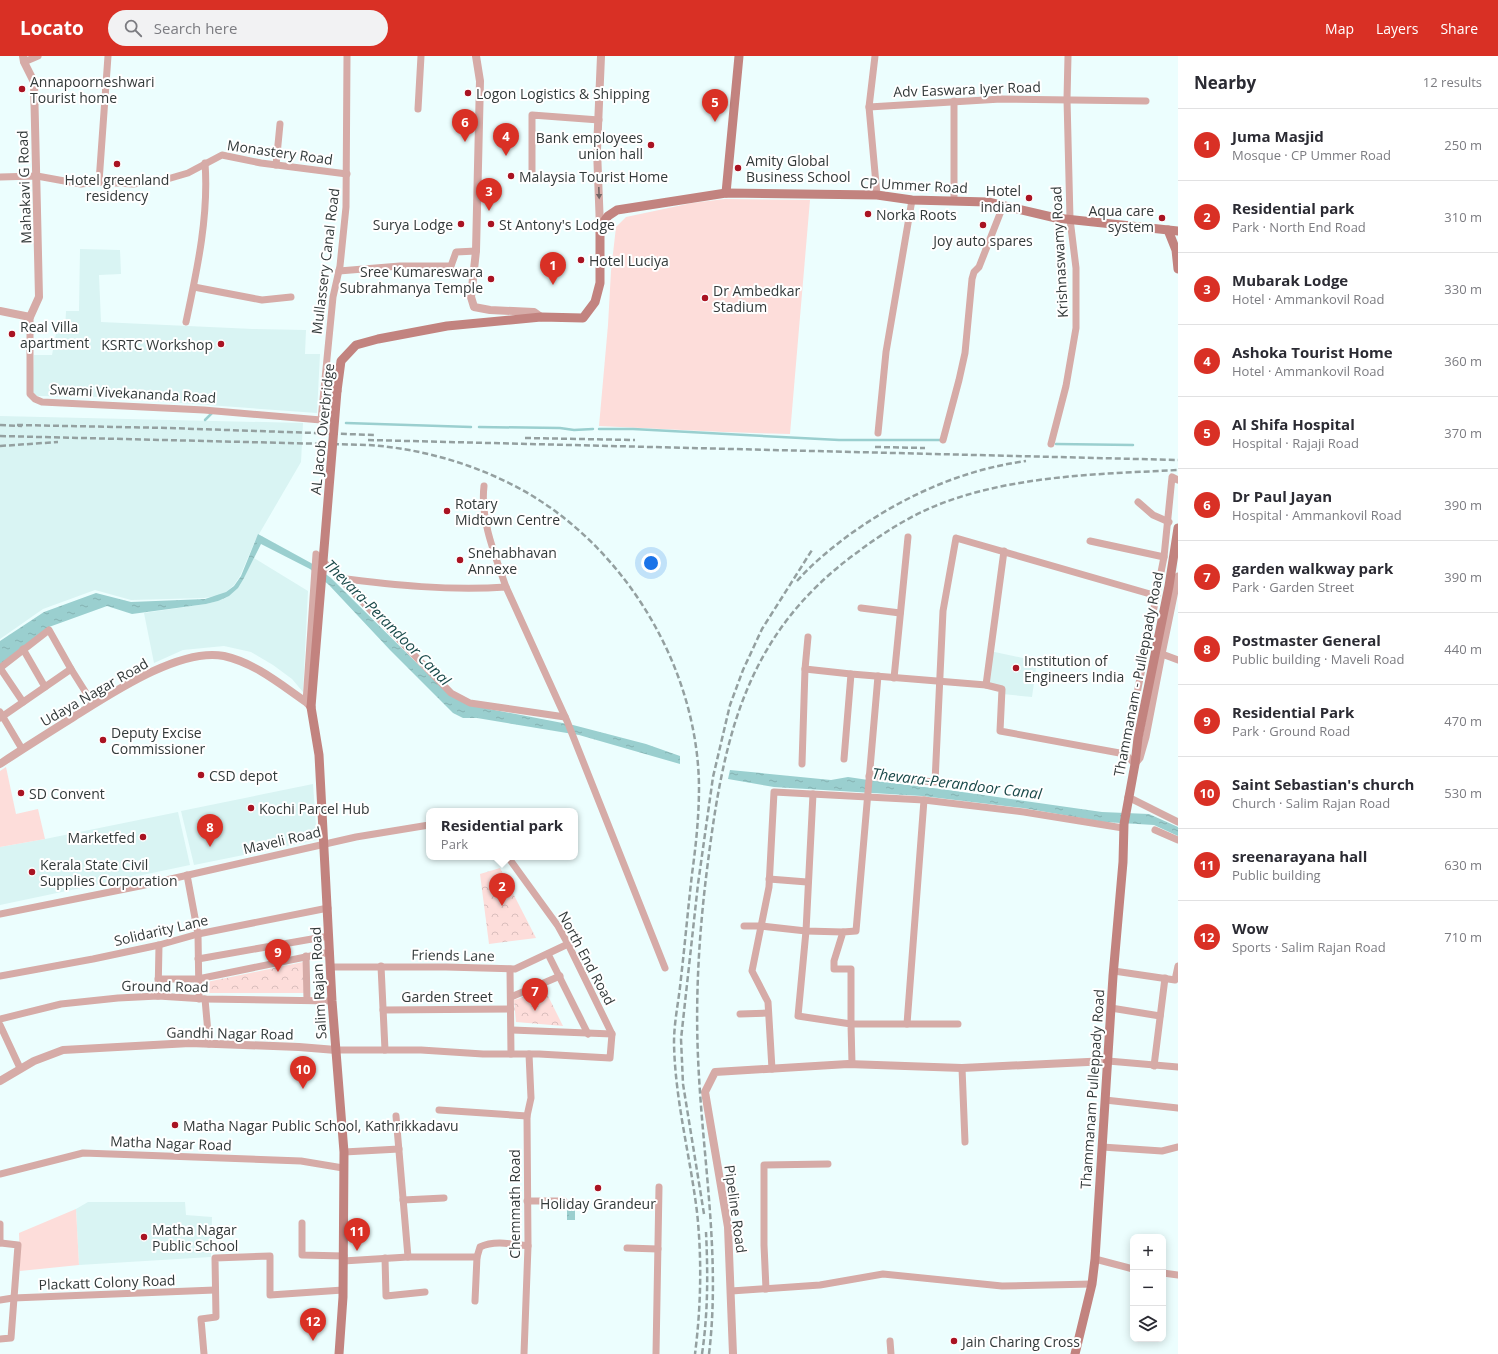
<!DOCTYPE html>
<meta charset="utf-8">
<style>
:root{--surface:#fff;--page:#f2f2f3;--text:#2b2b33;--muted:#7c7c81;--line:#e1e1e2;--accent:#d93025}
body{margin:0;font-family:"Open Sans",sans-serif;background:var(--page);color:var(--text)}
.controls{position:absolute;right:12px;bottom:12px;display:grid;overflow:hidden;border-radius:8px;box-shadow:0 2px 10px #0003}
.controls button{width:36px;height:36px;display:grid;place-items:center;padding:0;border:0;border-bottom:1px solid var(--line);background:var(--surface);color:var(--text);font:20px sans-serif}
.you{position:absolute;left:651px;top:507px;width:14px;height:14px;margin:-10px;border:3px solid #fff;border-radius:50%;background:#1a73e8;box-shadow:0 0 0 6px #1a73e833}
.badge{display:grid;place-items:center;width:26px;height:26px;border-radius:50%;background:var(--accent);color:#fff;font-size:13px;font-weight:700}
.pin{position:absolute;translate:-50% -33px;filter:drop-shadow(0 1px 2px #0008)}
.pin::after{content:'';position:absolute;top:21px;width:14px;height:12px;background:inherit;clip-path:polygon(0 0,100% 0,50% 100%)}
.popup{position:absolute;left:426px;top:752px;width:152px;height:52px;box-sizing:border-box;display:grid;place-content:center;border-radius:8px;background:var(--surface);filter:drop-shadow(0 1px 3px #0005);font-size:13px;white-space:nowrap;color:var(--muted)}
.popup b{font-size:15px;color:var(--text)}
.popup::after{content:'';position:absolute;left:50%;top:100%;margin-left:-8px;border:8px solid transparent;border-top-color:var(--surface)}
.list{margin:0;padding:0;list-style:none}
h2{display:flex;justify-content:space-between;align-items:center;height:52px;margin:0;padding:0 16px;font-size:17px}
h2 small{font-size:13px;font-weight:400;color:var(--muted)}
.list li{display:grid;grid-template-columns:26px 1fr auto;gap:12px;align-items:center;box-sizing:border-box;height:72px;padding:0 16px;border-top:1px solid var(--line)}
.list b{display:block;font-size:15px;white-space:nowrap}
.list p{margin:0;font-size:13px;white-space:nowrap;color:var(--muted)}
.list em{font-size:13px;font-style:normal;color:var(--muted)}
.icon{flex:none;width:22px;height:22px;fill:none;stroke:currentColor;stroke-width:2;stroke-linecap:round;stroke-linejoin:round}
.map{position:relative;flex:none;width:1178px;height:1298px;overflow:hidden}
header{display:flex;align-items:center;gap:24px;box-sizing:border-box;height:56px;padding:0 20px;background:var(--accent);color:#fff}
header strong{font-size:19px}
nav{display:flex;gap:22px;margin-inline-start:auto;font-size:14px}
.search{width:280px;height:36px;background:var(--page);display:flex;align-items:center;gap:10px;box-sizing:border-box;padding:0 14px;border-radius:22px;color:var(--muted);font-size:15px}
main{display:flex}
aside{flex:1;background:var(--surface)}
.map>svg:first-child{display:block}
.built{fill:#d9f4f3}
.grass{fill:#fdddda}
.forest{fill:url(#forest-crowns)}
.water{fill:url(#water-ripples)}
.lines{fill:none;stroke-linecap:round;stroke-linejoin:round}
.stream{stroke:#9acfcf;stroke-width:2.5}
.minor{stroke:#d6aba7;stroke-width:7}
.tertiary{stroke:#d6aba7;stroke-width:8}
.secondary{stroke:#c2837f;stroke-width:9}
.rail{stroke:#94a0a0;stroke-width:2.5;stroke-dasharray:6 3;stroke-linecap:butt}
.secondary-bridge{stroke:#c2837f;stroke-width:9}
.oneway{fill:#746766}
.poi-dot{fill:#a91322;stroke:#fff;stroke-width:1.5}
.labels{text-anchor:middle;dominant-baseline:central;stroke-width:4;stroke-linejoin:round;paint-order:stroke}
.poi-label{font-size:14px;fill:#333a3a;stroke:#fff;text-anchor:start}
.street-label{font-size:14px;fill:#333a3a;stroke:#fff}
.water-label{font-size:15px;font-style:italic;fill:#1a4a4a;stroke:#fff}
</style>
<header>
<strong>Locato</strong>
<div class="search"><svg class="icon" aria-label="search" viewBox="0 0 24 24"><circle cx="10" cy="10" r="6"/><path d="M15 15l6 6"/></svg>Search here</div>
<nav><a>Map</a><a>Layers</a><a>Share</a></nav>
</header>
<main>
<div class="map">
<svg width="1178" height="1298" viewBox="0 0 1178 1298">
<defs>
<pattern id="forest-crowns" width="20" height="18" patternUnits="userSpaceOnUse"><rect width="20" height="18" fill="#fdddda"/><path d="M2 6a3 3 0 1 1 6 0M12 15a3 3 0 1 1 6 0" fill="none" stroke="#d9bebc"/></pattern>
<pattern id="water-ripples" width="26" height="14" patternUnits="userSpaceOnUse"><rect width="26" height="14" fill="#9acfcf"/><path d="M2 4q2-2 4 0t4 0M15 11q2-2 4 0t4 0" fill="none" stroke="#85b2b2"/></pattern>
</defs>
<rect width="100%" height="100%" fill="#ecfefe"/>
<g class="built">
<polygon points="80,193 120,194 121,218 99,219 101,266 253,273 306,274 305,298 320,298 317,357 98,341 37,340 32,336 34,299 52,299 56,278 65,276 66,255 79,255"/>
<polygon points="0,360 303,367 301,406 255,485 240,520 234,529 226,536 216,540 204,542 131,544 95,534 43,553 0,583"/>
<polygon points="254,502 308,535 303,636 292,623 273,609 251,596 224,590 183,594 154,607 144,557 206,548 218,545 244,522"/>
<polygon points="990,595 1037,605 1032,641 1002,638 986,626"/>
<polygon points="313,728 317,784 194,809 181,755"/>
<polygon points="178,756 190,809 0,849 0,791 45,783"/>
<polygon points="88,1146 185,1146 186,1159 212,1161 211,1201 79,1209 76,1153"/>
</g>
<g class="grass">
<polygon points="725,143 810,144 790,378 724,376 599,370 608,269 611,215 616,171 626,161 692,147"/>
<polygon points="6,711 16,758 38,753 45,783 0,791 0,715"/>
<polygon points="76,1153 79,1209 20,1215 19,1177"/>
</g>
<g class="forest">
<polygon points="500,812 536,882 489,888 480,818"/>
<polygon points="303,906 304,937 202,937 202,927"/>
<polygon points="545,934 563,970 516,966 514,944"/>
</g>
<g class="water">
<polygon points="258,478 311,507 331,522 448,638 469,649 573,669 646,688 680,700 680,708 579,679 477,662 463,662 453,657 390,594 329,529 310,513 261,488 244,522 238,532 229,540 218,545 206,548 132,558 107,550 49,571 0,611 0,585 44,556 96,537 131,546 205,543 226,536 234,530 241,520"/>
<polygon points="730,714 831,724 848,721 875,725 941,733 1102,756 1149,758 1178,771 1178,780 1154,769 1104,766 1023,752 922,740 774,731 728,723"/>
<polygon points="567,1144 575,1145 575,1164 567,1164"/>
</g>
<g class="lines">
<g class="stream">
<polyline points="205,364 212,357"/>
<polyline points="346,367 471,371"/>
<polyline points="479,371 560,372 574,374 593,373"/>
<polyline points="599,373 633,373 839,384 942,384"/>
<polyline points="1056,388 1133,389"/>
</g>
<g class="minor">
<polyline points="875,0 869,51 877,139"/>
<polyline points="24,6 38,0"/>
<polyline points="869,51 1001,43 1146,45"/>
<polyline points="418,53 421,0"/>
<polyline points="276,109 280,68"/>
<polyline points="532,119 532,59 599,64"/>
<polyline points="0,121 37,120 81,128 99,126 133,128 164,124 188,117 222,99 261,107 347,118"/>
<polyline points="99,126 108,0"/>
<polyline points="954,145 954,45"/>
<polyline points="339,215 400,210 451,210 456,196 476,195"/>
<polyline points="194,231 262,244 291,241"/>
<polyline points="30,261 30,338 35,343 42,346 204,354 321,364 333,241 340,210 346,151 347,0"/>
<path d="M186 266C197 214 209 160 205 107"/>
<polyline points="878,377 886,296 912,144"/>
<polyline points="943,384 959,324 965,297 972,223 974,216 979,211 1003,150"/>
<polyline points="1051,388 1066,330 1076,272 1076,212 1070,163 1067,43 1068,0"/>
<polyline points="1178,424 1172,421 1164,501 1125,698 1135,708 1140,702 1146,681 1162,598 1178,604"/>
<path d="M484 430C480 464 495 499 506 531"/>
<polyline points="1138,446 1153,459 1169,466"/>
<polyline points="1090,485 1164,501"/>
<path d="M338 522C394 529 449 535 506 531L567 665 665 912"/>
<polyline points="861,552 900,557"/>
<polyline points="23,593 45,631"/>
<polyline points="1162,598 1178,520"/>
<polyline points="0,612 49,574 71,613 93,648"/>
<polyline points="0,612 23,646"/>
<polyline points="805,613 851,618 986,629 1002,633 1000,675 1125,698"/>
<polyline points="878,620 856,875 843,876 834,905 834,913 851,913 851,968 958,968"/>
<polyline points="894,622 908,481"/>
<polyline points="986,629 1004,495"/>
<polyline points="306,646 316,498 451,637 470,647 565,661"/>
<polyline points="0,656 22,693"/>
<polyline points="0,662 71,613"/>
<polyline points="844,703 851,618"/>
<polyline points="802,708 805,613 808,581"/>
<polyline points="869,720 935,726 943,555 956,482 1157,540"/>
<polyline points="813,738 806,875 798,960 851,968 852,1008"/>
<polyline points="1128,741 1178,766"/>
<polyline points="1155,774 1178,784"/>
<polyline points="187,819 198,878 199,943"/>
<polyline points="769,823 807,826"/>
<polyline points="0,858 140,830 356,781 429,769"/>
<polyline points="744,870 761,870 806,875 843,876"/>
<polyline points="548,898 588,978"/>
<polyline points="306,900 307,944"/>
<polyline points="198,903 329,880"/>
<polyline points="381,910 385,994"/>
<polyline points="331,911 446,911 515,913 568,888"/>
<polyline points="510,913 511,998"/>
<polyline points="1114,915 1175,924 1178,910"/>
<polyline points="0,920 93,903 159,889 198,878 328,852"/>
<polyline points="158,923 198,923 330,896"/>
<polyline points="158,940 159,889"/>
<polyline points="511,941 560,920"/>
<polyline points="205,943 209,988"/>
<polyline points="1111,952 1160,960"/>
<polyline points="383,954 511,953"/>
<polyline points="740,958 768,957"/>
<polyline points="0,963 61,948 118,942 158,940 205,943 332,945"/>
<polyline points="907,968 924,744"/>
<polyline points="0,969 20,1012"/>
<polyline points="512,974 612,978"/>
<polyline points="336,994 421,994 483,998 539,998 610,1002 612,978 568,888 558,870 508,801"/>
<polyline points="1108,1005 1178,1011"/>
<polyline points="1154,1010 1165,922"/>
<polyline points="962,1012 965,1086"/>
<polyline points="772,1013 768,946 752,915 769,831 774,736 924,744 1024,756 1123,772"/>
<polyline points="1105,1044 1178,1052"/>
<polyline points="439,1054 527,1060"/>
<polyline points="396,1060 408,1201"/>
<polyline points="1102,1091 1162,1095 1178,1091"/>
<polyline points="344,1096 399,1093"/>
<polyline points="0,1118 83,1097 301,1105 343,1112"/>
<polyline points="403,1144 444,1142"/>
<polyline points="527,1145 564,1145"/>
<polyline points="302,1167 302,1199 344,1200"/>
<polyline points="0,1168 0,1187"/>
<polyline points="627,1192 658,1193"/>
<polyline points="385,1202 386,1240 425,1236"/>
<polyline points="1095,1203 1133,1213"/>
<polyline points="343,1205 408,1201 477,1201"/>
<polyline points="1163,1217 1178,1219"/>
<polyline points="766,1233 764,1189 764,1109 828,1108"/>
<polyline points="731,1235 820,1229 883,1218 1002,1230 1092,1228"/>
<polyline points="0,1244 13,1242 215,1234"/>
<path d="M475 1245 477 1201 480 1191C494 1184 512 1188 528 1190"/>
<polyline points="0,1283 11,1282 18,1189 1,1187"/>
<polyline points="890,1285 891,1298"/>
<polyline points="204,1298 201,1263 216,1261 215,1202 270,1200 270,1239 343,1234"/>
<polyline points="524,1298 528,1190 527,1060 531,1042 529,998"/>
<polyline points="656,1298 659,1131"/>
</g>
<g class="tertiary">
<polyline points="476,0 480,25 476,195 471,241 474,251 490,254 534,256 541,261"/>
<polyline points="600,171 597,94 601,0"/>
<polyline points="0,255 30,261 39,241 34,26 24,6 23,0"/>
<path d="M0 708C24 692 48 677 72 662 109 639 179 591 224 600 255 607 280 628 306 646L311 651"/>
<polyline points="0,1025 34,1005 63,994 190,987 299,991 336,994"/>
<polyline points="733,1298 728,1171 705,1036 715,1016 848,1008 962,1012 1108,1005"/>
</g>
<g class="secondary">
<polyline points="726,137 739,0"/>
<polyline points="1168,174 1176,194 1178,213"/>
<polyline points="337,335 341,305 356,289 378,283 447,270 541,261 583,262 595,246 600,227 600,171 608,160 617,154 726,137 877,139 912,144 988,146 1056,162 1178,175"/>
<polyline points="311,651 319,699 332,945 344,1096 343,1241 339,1298"/>
<polyline points="1075,1298 1092,1228 1095,1203 1113,920 1123,806 1124,768 1135,708 1138,682 1169,530 1178,472"/>
</g>
<g class="rail">
<polyline points="0,369 22,370"/>
<polyline points="17,369 168,372 375,379"/>
<path d="M0 380 369 389C425 393 482 410 531 439 629 498 698 615 699 731 699 760 696 789 692 818 688 853 685 887 681 922 679 944 674 965 674 987 675 1044 690 1099 697 1156 702 1203 701 1251 695 1298"/>
<polyline points="525,382 635,384"/>
<polyline points="368,384 1178,404"/>
<polyline points="0,390 58,386"/>
<polyline points="875,391 925,392"/>
<path d="M797 525C811 509 828 495 845 482 899 442 960 414 1026 405"/>
<polyline points="704,1158 683,1028 681,983 698,828 713,721 730,649 743,614 762,573 812,494"/>
<path d="M702 1298C708 1258 708 1217 706 1176"/>
<path d="M709 1298C721 1199 702 1100 698 1001 695 933 700 865 709 798 725 674 749 576 855 498 884 476 914 457 948 445 1022 419 1101 418 1178 414"/>
</g>
<polyline class="secondary-bridge" points="311,651 337,335"/>
</g>
<defs><path id="oneway-solid" d="M-6-.8H1V-3.2L6.5 0L1 3.2V.8H-6Z"/></defs>
<use class="oneway" href="#oneway-solid" transform="translate(599 137) rotate(88)"/>
<g class="poi-dot">
<circle cx="22" cy="33" r="4"/>
<circle cx="468" cy="37" r="4"/>
<circle cx="651" cy="89" r="4"/>
<circle cx="117" cy="108" r="4"/>
<circle cx="738" cy="112" r="4"/>
<circle cx="511" cy="120" r="4"/>
<circle cx="1029" cy="142" r="4"/>
<circle cx="868" cy="158" r="4"/>
<circle cx="1162" cy="162" r="4"/>
<circle cx="461" cy="168" r="4"/>
<circle cx="491" cy="168" r="4"/>
<circle cx="983" cy="169" r="4"/>
<circle cx="581" cy="204" r="4"/>
<circle cx="491" cy="223" r="4"/>
<circle cx="705" cy="242" r="4"/>
<circle cx="12" cy="278" r="4"/>
<circle cx="221" cy="288" r="4"/>
<circle cx="447" cy="455" r="4"/>
<circle cx="460" cy="504" r="4"/>
<circle cx="1016" cy="612" r="4"/>
<circle cx="103" cy="684" r="4"/>
<circle cx="201" cy="719" r="4"/>
<circle cx="21" cy="737" r="4"/>
<circle cx="251" cy="752" r="4"/>
<circle cx="143" cy="781" r="4"/>
<circle cx="32" cy="816" r="4"/>
<circle cx="175" cy="1069" r="4"/>
<circle cx="598" cy="1132" r="4"/>
<circle cx="144" cy="1181" r="4"/>
<circle cx="954" cy="1285" r="4"/>
</g>
<g class="labels">
<g class="poi-label">
<text x="30" y="25">Annapoorneshwari<tspan x="30" dy="16">Tourist home</tspan></text>
<text x="476" y="37">Logon Logistics &amp; Shipping</text>
<text x="643" y="81" text-anchor="end">Bank employees<tspan x="643" dy="16">union hall</tspan></text>
<text x="746" y="104">Amity Global<tspan x="746" dy="16">Business School</tspan></text>
<text x="519" y="120">Malaysia Tourist Home</text>
<text x="117" y="123" text-anchor="middle">Hotel greenland<tspan x="117" dy="16">residency</tspan></text>
<text x="1021" y="134" text-anchor="end">Hotel<tspan x="1021" dy="16">indian</tspan></text>
<text x="1154" y="154" text-anchor="end">Aqua care<tspan x="1154" dy="16">system</tspan></text>
<text x="876" y="158">Norka Roots</text>
<text x="453" y="168" text-anchor="end">Surya Lodge</text>
<text x="499" y="168">St Antony's Lodge</text>
<text x="983" y="184" text-anchor="middle">Joy auto spares</text>
<text x="589" y="204">Hotel Luciya</text>
<text x="483" y="215" text-anchor="end">Sree Kumareswara<tspan x="483" dy="16">Subrahmanya Temple</tspan></text>
<text x="713" y="234">Dr Ambedkar<tspan x="713" dy="16">Stadium</tspan></text>
<text x="20" y="270">Real Villa<tspan x="20" dy="16">apartment</tspan></text>
<text x="213" y="288" text-anchor="end">KSRTC Workshop</text>
<text x="455" y="447">Rotary<tspan x="455" dy="16">Midtown Centre</tspan></text>
<text x="468" y="496">Snehabhavan<tspan x="468" dy="16">Annexe</tspan></text>
<text x="1024" y="604">Institution of<tspan x="1024" dy="16">Engineers India</tspan></text>
<text x="111" y="676">Deputy Excise<tspan x="111" dy="16">Commissioner</tspan></text>
<text x="209" y="719">CSD depot</text>
<text x="29" y="737">SD Convent</text>
<text x="259" y="752">Kochi Parcel Hub</text>
<text x="135" y="781" text-anchor="end">Marketfed</text>
<text x="40" y="808">Kerala State Civil<tspan x="40" dy="16">Supplies Corporation</tspan></text>
<text x="183" y="1069">Matha Nagar Public School, Kathrikkadavu</text>
<text x="598" y="1147" text-anchor="middle">Holiday Grandeur</text>
<text x="152" y="1173">Matha Nagar<tspan x="152" dy="16">Public School</tspan></text>
<text x="962" y="1285">Jain Charing Cross</text>
</g>
<g class="street-label">
<text transform="translate(967 33) rotate(-2)">Adv Easwara Iyer Road</text>
<text transform="translate(280 96) rotate(8)">Monastery Road</text>
<text transform="translate(914 129) rotate(3)">CP Ummer Road</text>
<text transform="translate(24 131) rotate(-92)">Mahakavi G Road</text>
<text transform="translate(1059 196) rotate(-93)">Krishnaswamy Road</text>
<text transform="translate(325 205) rotate(-83)">Mullassery Canal Road</text>
<text transform="translate(133 337) rotate(3)">Swami Vivekananda Road</text>
<text transform="translate(322 373) rotate(-84)">AL Jacob Overbridge</text>
<text transform="translate(1138 618) rotate(-79)">Thammanam - Pulleppady Road</text>
<text transform="translate(94 636) rotate(-30)">Udaya Nagar Road</text>
<text transform="translate(282 784) rotate(-13)">Maveli Road</text>
<text transform="translate(161 874) rotate(-13)">Solidarity Lane</text>
<text transform="translate(453 899) rotate(1)">Friends Lane</text>
<text transform="translate(587 902) rotate(62)">North End Road</text>
<text transform="translate(318 927) rotate(-93)">Salim Rajan Road</text>
<text transform="translate(165 930) rotate(1)">Ground Road</text>
<text x="447" y="940">Garden Street</text>
<text transform="translate(230 977) rotate(1)">Gandhi Nagar Road</text>
<text transform="translate(1092 1033) rotate(-86)">Thammanam Pulleppady Road</text>
<text transform="translate(171 1087) rotate(2)">Matha Nagar Road</text>
<text transform="translate(514 1148) rotate(-90)">Chemmath Road</text>
<text transform="translate(736 1153) rotate(82)">Pipeline Road</text>
<text transform="translate(107 1226) rotate(-2)">Plackatt Colony Road</text>
</g>
<g class="water-label">
<text transform="translate(388 566) rotate(45)">Thevara-Perandoor Canal</text>
<text transform="translate(957 727) rotate(7)">Thevara-Perandoor Canal</text>
</g>
</g>
</svg>
<div class="controls">
<button>+</button>
<button>−</button>
<button><svg class="icon" aria-label="layers" viewBox="0 0 24 24"><path d="M12 4l9 5-9 5-9-5zM3 14l9 5 9-5"/></svg></button>
</div>
<div class="you"></div>
<div class="pin badge" style="left:553px;top:229px">1</div>
<div class="pin badge" style="left:502px;top:850px">2</div>
<div class="popup"><b>Residential park</b>Park</div>
<div class="pin badge" style="left:489px;top:155px">3</div>
<div class="pin badge" style="left:506px;top:100px">4</div>
<div class="pin badge" style="left:715px;top:66px">5</div>
<div class="pin badge" style="left:465px;top:86px">6</div>
<div class="pin badge" style="left:535px;top:955px">7</div>
<div class="pin badge" style="left:210px;top:791px">8</div>
<div class="pin badge" style="left:278px;top:916px">9</div>
<div class="pin badge" style="left:303px;top:1033px">10</div>
<div class="pin badge" style="left:357px;top:1195px">11</div>
<div class="pin badge" style="left:313px;top:1285px">12</div>
</div>
<aside>
<h2>Nearby<small>12 results</small></h2>
<ul class="list">
<li><span class="badge">1</span><div><b>Juma Masjid</b><p>Mosque · CP Ummer Road</p></div><em>250 m</em></li>
<li><span class="badge">2</span><div><b>Residential park</b><p>Park · North End Road</p></div><em>310 m</em></li>
<li><span class="badge">3</span><div><b>Mubarak Lodge</b><p>Hotel · Ammankovil Road</p></div><em>330 m</em></li>
<li><span class="badge">4</span><div><b>Ashoka Tourist Home</b><p>Hotel · Ammankovil Road</p></div><em>360 m</em></li>
<li><span class="badge">5</span><div><b>Al Shifa Hospital</b><p>Hospital · Rajaji Road</p></div><em>370 m</em></li>
<li><span class="badge">6</span><div><b>Dr Paul Jayan</b><p>Hospital · Ammankovil Road</p></div><em>390 m</em></li>
<li><span class="badge">7</span><div><b>garden walkway park</b><p>Park · Garden Street</p></div><em>390 m</em></li>
<li><span class="badge">8</span><div><b>Postmaster General</b><p>Public building · Maveli Road</p></div><em>440 m</em></li>
<li><span class="badge">9</span><div><b>Residential Park</b><p>Park · Ground Road</p></div><em>470 m</em></li>
<li><span class="badge">10</span><div><b>Saint Sebastian's church</b><p>Church · Salim Rajan Road</p></div><em>530 m</em></li>
<li><span class="badge">11</span><div><b>sreenarayana hall</b><p>Public building</p></div><em>630 m</em></li>
<li><span class="badge">12</span><div><b>Wow</b><p>Sports · Salim Rajan Road</p></div><em>710 m</em></li>
</ul>
</aside>
</main>
